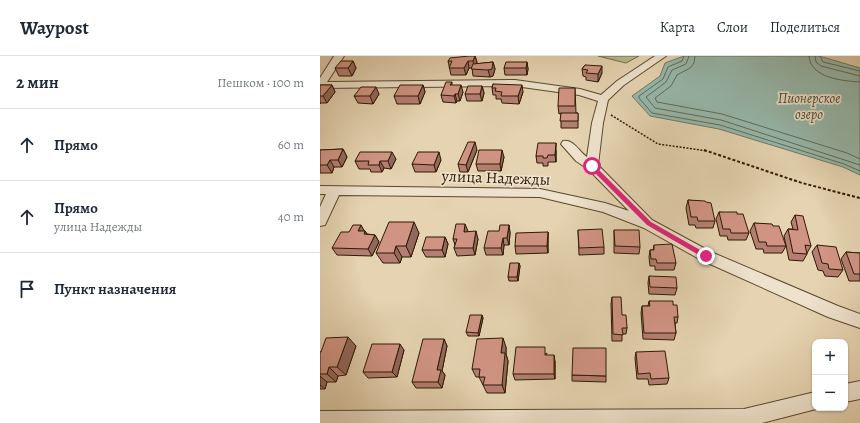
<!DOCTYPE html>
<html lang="ru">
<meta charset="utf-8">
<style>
:root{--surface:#fff;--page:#f6f6f7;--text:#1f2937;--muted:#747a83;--line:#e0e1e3}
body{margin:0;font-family:Alegreya,serif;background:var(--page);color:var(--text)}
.controls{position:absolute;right:12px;bottom:12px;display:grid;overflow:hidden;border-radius:8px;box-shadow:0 1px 3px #0004}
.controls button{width:36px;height:36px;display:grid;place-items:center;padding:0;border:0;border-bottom:1px solid var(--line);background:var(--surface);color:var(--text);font:20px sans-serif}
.stop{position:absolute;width:12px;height:12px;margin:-9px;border:3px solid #db2777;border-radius:50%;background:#fff}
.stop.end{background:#db2777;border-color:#fff;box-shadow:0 1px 4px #0008}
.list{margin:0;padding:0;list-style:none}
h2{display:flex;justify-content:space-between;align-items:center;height:52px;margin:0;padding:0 16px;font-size:17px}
h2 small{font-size:13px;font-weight:400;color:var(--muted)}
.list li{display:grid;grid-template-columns:26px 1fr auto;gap:12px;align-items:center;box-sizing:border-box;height:72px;padding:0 16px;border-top:1px solid var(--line)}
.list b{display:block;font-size:15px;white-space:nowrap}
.list p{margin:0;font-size:13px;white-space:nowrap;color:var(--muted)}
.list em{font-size:13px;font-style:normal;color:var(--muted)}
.icon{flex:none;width:22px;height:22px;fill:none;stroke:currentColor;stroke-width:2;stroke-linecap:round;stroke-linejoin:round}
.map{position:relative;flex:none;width:540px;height:367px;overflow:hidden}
header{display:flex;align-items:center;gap:24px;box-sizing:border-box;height:56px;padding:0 20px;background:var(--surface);border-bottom:1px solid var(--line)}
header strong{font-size:19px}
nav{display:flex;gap:22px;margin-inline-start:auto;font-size:14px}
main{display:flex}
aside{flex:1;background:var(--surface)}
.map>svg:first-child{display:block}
.green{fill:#b6bc8a;stroke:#726b46}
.water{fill:#96b8ab;stroke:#6c7968}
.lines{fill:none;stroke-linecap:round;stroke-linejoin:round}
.shore{stroke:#626957;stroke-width:1}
.minor-casing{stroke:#5b482e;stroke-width:2}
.path-far1{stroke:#2d1a03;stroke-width:1.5;stroke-dasharray:2 1.5;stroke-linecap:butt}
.path{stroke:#2d1a03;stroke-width:2;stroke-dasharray:3 2;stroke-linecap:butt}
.minor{fill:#eee2cc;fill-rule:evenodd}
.wall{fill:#b47f72;stroke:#2d1a03}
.shaded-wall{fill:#92685c;stroke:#2d1a03}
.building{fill:#d19484;stroke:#2d1a03}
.route{fill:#db2777}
.labels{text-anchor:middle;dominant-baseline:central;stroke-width:3.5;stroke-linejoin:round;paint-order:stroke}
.far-water-label{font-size:14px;font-style:italic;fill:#4c4935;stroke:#eee2cc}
.street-label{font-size:16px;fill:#2d1a03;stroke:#eee2cc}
</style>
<header>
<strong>Waypost</strong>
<nav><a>Карта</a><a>Слои</a><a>Поделиться</a></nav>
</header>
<main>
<aside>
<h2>2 мин<small>Пешком · 100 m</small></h2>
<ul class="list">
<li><svg class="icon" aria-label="ahead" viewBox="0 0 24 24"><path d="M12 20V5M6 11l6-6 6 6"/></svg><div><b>Прямо</b></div><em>60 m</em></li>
<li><svg class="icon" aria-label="ahead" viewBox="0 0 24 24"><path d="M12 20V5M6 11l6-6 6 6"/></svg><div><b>Прямо</b><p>улица Надежды</p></div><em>40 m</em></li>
<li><svg class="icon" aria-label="arrive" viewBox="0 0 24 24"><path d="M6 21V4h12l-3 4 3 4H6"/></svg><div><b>Пункт назначения</b></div></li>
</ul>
</aside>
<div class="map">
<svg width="540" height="367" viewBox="0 0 540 367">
<rect width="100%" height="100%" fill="#e5d3b1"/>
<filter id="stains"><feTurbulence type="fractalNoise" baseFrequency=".005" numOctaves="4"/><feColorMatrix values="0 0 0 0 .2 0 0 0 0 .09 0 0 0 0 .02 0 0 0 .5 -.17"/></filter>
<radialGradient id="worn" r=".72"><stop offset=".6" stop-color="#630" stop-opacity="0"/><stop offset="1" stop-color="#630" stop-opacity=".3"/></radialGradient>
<polygon class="green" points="278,0 319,0 306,7"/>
<polygon class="water" points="364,0 499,0 540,12 540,119 523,111 399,73 330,60 312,40 340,20 345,7"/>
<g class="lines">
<g class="shore">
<polyline points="364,0 362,5 348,11 343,23 319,40 319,42 332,57 400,69 524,108 540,115"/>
<polyline points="369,0 366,8 352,14 346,26 326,41 335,52 401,64 540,109"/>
<polyline points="375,0 374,7 370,12 357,19 351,30 335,42 337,46 402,58 527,97 540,103"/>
<path d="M489 0C490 22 523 25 540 26"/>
<polyline points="495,0 496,6 501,10 540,20"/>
<polyline points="500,0 503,6 540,15"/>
</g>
<defs>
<g id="minor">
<path d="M14 0H24L7 26 195 24 260 33 281 39 297 25 335 0H346L304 29 288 44 283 67 278 109 332 164 391 196 518 250 540 258V272L508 261 381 204 324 172 283 156 220 141 19 139 5 169 0 170V151L6 138H0V130L220 133 285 147 309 155 268 113 256 105 241 88 243 85C254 83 259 96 267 101L272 67 278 45 259 39 195 30 0 32V22Z"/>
<polygon points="540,325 540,343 525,346 525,328"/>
<polygon points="495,336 495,352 500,352 442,367 0,367 0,355 424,353"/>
</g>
</defs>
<use href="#minor" class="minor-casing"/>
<polyline class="path-far1" points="291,59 338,88 387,95"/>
<polyline class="path" points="384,94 482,127 540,142"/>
<use href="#minor" class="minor"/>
</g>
<g class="wall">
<polygon points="149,0 155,0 157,6 156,8 173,6 175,13 173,20 170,21 153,20 152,12 149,12 146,19 131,19 128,5"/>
<polygon points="33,5 36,12 32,20 19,20 15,12"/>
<polygon points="207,6 208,13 207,19 185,19 184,12"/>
<polygon points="265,9 282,17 278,26 266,24 266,21 263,20 262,13"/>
<polygon points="132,26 132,29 143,36 140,45 137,45 136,47 123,46 121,39"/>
<polygon points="173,28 203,36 199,48 182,47 181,43 176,43 176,39 173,39 172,32"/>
<polygon points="0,29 12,29 15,36 7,47 1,47 0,48"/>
<polygon points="103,29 105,36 100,48 77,48 74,40"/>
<polygon points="162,30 164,37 162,45 147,45 145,38"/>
<polygon points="255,32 256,57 258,57 258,72 241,72 241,57 239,58 238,50"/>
<polygon points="59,38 53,48 38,47 34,40"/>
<polygon points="23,93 27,101 22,111 14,111 12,117 0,117 0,94"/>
<polygon points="157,94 148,116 140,116 138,108"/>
<polygon points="236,94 236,106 228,106 228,110 223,110 223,107 217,107 216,100"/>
<polygon points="184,101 181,115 158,115 156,108"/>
<polygon points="76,103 71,113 64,112 62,116 51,116 50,113 39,113 35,105"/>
<polygon points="121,104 116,116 95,116 92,108"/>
<polygon points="368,144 386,146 395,165 393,172 376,172 375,169 369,169 366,152"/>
<polygon points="399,156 417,158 429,177 426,184 408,184 407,180 400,180 396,163"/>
<polygon points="475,159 491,190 487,197 487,198 483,205 469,204 464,180 468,173 473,173 471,166"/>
<polygon points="434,167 453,170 466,190 462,197 444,197 443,193 436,193 430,175"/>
<polygon points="189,169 190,177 189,189 184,189 183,199 166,199 164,192 179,175"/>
<polygon points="258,174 284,191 284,198 259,199"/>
<polygon points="294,174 320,191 319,198 294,197"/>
<polygon points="45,175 47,178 55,179 59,186 52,200 17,199 12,192 29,176"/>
<polygon points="147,176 158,183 155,199 137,200 134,192 135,189 133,183"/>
<polygon points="228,176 228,197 196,198 195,190"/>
<polygon points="99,177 91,201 82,201 80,207 63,207 56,197"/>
<polygon points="125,181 128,188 125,201 106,201 102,194"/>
<polygon points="334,189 356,207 354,214 335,214 335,210 330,210 329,201 330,194 333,194"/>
<polygon points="497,189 523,214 518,221 505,220 503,215 498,214 492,196"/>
<polygon points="526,196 540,197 540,225 529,225 521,203"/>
<polygon points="199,207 200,210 198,225 189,225 188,221"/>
<polygon points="329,220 357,232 355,239 329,238 328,227"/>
<polygon points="292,241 302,259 307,272 306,278 302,278 302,285 292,285 291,248"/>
<polygon points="329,245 353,249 358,261 357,267 355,267 356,277 354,284 323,283 321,257 322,250 328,250"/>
<polygon points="162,259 163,262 159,280 148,280 146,276"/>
<polygon points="124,283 127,290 122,315 125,319 122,332 96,332 92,326"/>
<polygon points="36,290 26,319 18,320 16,326 7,326 5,333 0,333 0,296"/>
<polygon points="186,291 186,298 188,305 185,337 167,337 159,321 156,321 152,313"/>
<polygon points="84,294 77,321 48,322 43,316"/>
<polygon points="316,296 349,322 347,328 329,329 328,323 317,323 315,302"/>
<polygon points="227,297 226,299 235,305 235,323 195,324 193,318"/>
<polygon points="252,319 286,320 286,326 252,325"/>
</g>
<g class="shaded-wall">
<polygon points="155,0 157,6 154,12 153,5"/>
<polygon points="33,5 36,12 32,20 28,12"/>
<polygon points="148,5 149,12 146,19 144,12"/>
<polygon points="173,6 175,13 173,20 170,21 168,14"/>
<polygon points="207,6 208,13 207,19 206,12"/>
<polygon points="282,10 282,17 278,26 278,18"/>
<polygon points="12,29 15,36 7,47 3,40"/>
<polygon points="103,29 105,36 100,48 98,40"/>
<polygon points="141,29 143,36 140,45 138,38"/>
<polygon points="202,29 203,36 199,48 198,40"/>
<polygon points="162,30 164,37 162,45 160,38"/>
<polygon points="56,31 59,38 53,48 50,40"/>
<polygon points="135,38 137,45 136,47 134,40"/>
<polygon points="155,86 157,94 148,116 146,109"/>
<polygon points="236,87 236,106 235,99"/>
<polygon points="23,93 27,101 22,111 18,104"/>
<polygon points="182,94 184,101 181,115 180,108"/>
<polygon points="72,96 76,103 71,113 68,105"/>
<polygon points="119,96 121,104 116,116 114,109"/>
<polygon points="10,104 14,111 12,117 7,109"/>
<polygon points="60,105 64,112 62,116 59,109"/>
<polygon points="94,166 99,177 91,201 86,190"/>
<polygon points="145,168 148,175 146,183 144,176"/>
<polygon points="41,169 45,176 45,175 49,182 38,175"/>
<polygon points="189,169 190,177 189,189 187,182"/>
<polygon points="156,175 158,183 155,199 153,192"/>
<polygon points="228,176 228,197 227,190"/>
<polygon points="55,179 59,186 52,200 48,193"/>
<polygon points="125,181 128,188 125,201 122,194"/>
<polygon points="183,182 184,189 183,199 181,192"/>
<polygon points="76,190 82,201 80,207 74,197"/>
<polygon points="199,207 200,210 198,225 197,221"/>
<polygon points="162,259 163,262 159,280 158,277"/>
<polygon points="28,281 36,290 26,319 17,311"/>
<polygon points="183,282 186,291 186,298 188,305 185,337 182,329 181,297"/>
<polygon points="124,283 127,290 122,315 125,319 122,332 118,326 117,314"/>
<polygon points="80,288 84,294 77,321 72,316"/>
<polygon points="234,299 235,305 235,323 234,318"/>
<polygon points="9,311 18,320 16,326 7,318"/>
<polygon points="0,320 7,326 5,333 0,329"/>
</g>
<g class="building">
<polygon points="149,0 155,0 153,5 148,5 144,12 129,12 132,5 128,5 130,2"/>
<polygon points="21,5 33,5 28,12 15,12"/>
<polygon points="173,6 172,13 168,14 151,13 153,8"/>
<polygon points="186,6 207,6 206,12 184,12"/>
<polygon points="265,9 282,10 278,18 266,17 268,14 262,13"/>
<polygon points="126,26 132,26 130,29 141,29 138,38 135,38 134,40 121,39"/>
<polygon points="173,28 202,29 198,40 181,40 182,36 175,35 176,32 172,32"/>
<polygon points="0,29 12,29 3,40 0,40"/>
<polygon points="80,29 103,29 98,40 74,40"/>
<polygon points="148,30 162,30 160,38 145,38"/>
<polygon points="41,31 56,31 50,40 34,40"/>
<polygon points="239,32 255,32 255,50 238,50"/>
<polygon points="241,57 258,57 258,65 240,65"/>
<polygon points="148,86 155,86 146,109 138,108"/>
<polygon points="218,87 236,87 235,99 228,99 227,102 223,102 223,100 216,100"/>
<polygon points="23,93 18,104 10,104 7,109 0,109 0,94"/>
<polygon points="159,94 182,94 180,108 156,108"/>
<polygon points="40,96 72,96 68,105 60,105 59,109 48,109 49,105 35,105"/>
<polygon points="98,96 119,96 114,109 92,108"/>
<polygon points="368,144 385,145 386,146 391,147 395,165 378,165 377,161 371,161"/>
<polygon points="399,156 417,156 417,158 423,158 429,177 411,177 410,173 403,173"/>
<polygon points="475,159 483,160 491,190 485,189 487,198 473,197 468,173 478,174"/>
<polygon points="69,166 94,166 86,190 76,190 74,197 56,197"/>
<polygon points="434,167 452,168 453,170 459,170 466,190 447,190 446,186 439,186"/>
<polygon points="136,168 145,168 144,176 156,175 153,192 134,192 137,183 133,183"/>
<polygon points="33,169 41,169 38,175 45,175 44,178 55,179 48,193 12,192 21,176 29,176"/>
<polygon points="180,169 189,169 187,182 183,182 181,192 164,192 168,175 179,175"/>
<polygon points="282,173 284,191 259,192 258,174"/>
<polygon points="294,174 319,174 320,191 295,190"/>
<polygon points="228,176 227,190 195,190 196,177"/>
<polygon points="106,181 125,181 122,194 102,194"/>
<polygon points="352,188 356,207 337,207 336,203 331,203 330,194 334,194 334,189"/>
<polygon points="497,189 516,191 523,214 509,213 508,208 502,207"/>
<polygon points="526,196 540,197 540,218 534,218"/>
<polygon points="190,207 199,207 197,221 188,221"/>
<polygon points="329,220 356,221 357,232 330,231"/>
<polygon points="292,241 301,241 302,259 306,259 307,272 302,272 303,279 293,278"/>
<polygon points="329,245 353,245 353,249 357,249 358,261 354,261 356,277 324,277 322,250 330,250"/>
<polygon points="150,259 162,259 158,277 146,276"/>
<polygon points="28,281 17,311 9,311 7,318 0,318 0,296 1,296 6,282"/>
<polygon points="183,282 181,297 185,297 182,329 163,329 165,321 159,321 160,313 152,313 157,283"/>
<polygon points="103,283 124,283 117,314 121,314 118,326 92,326"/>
<polygon points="52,288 80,288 72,316 43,316"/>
<polygon points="196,291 225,291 225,299 234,299 234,318 193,318"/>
<polygon points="253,292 286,292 286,320 252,319"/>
<polygon points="345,295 349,322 331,323 330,317 318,318 316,296"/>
</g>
<polygon class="route" points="270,109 274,109 331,166 389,199 389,202 384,202 327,169 270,112"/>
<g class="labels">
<g class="far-water-label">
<text x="489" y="42">Пионерское<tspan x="489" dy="16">озеро</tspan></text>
</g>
<g class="street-label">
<text transform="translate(176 122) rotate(2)">улица Надежды</text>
</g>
</g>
<rect width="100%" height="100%" filter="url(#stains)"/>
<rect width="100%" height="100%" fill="url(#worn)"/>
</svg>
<div class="controls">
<button>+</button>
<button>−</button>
</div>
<div class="stop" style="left:272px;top:110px"></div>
<div class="stop end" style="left:386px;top:200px"></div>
</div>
</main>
